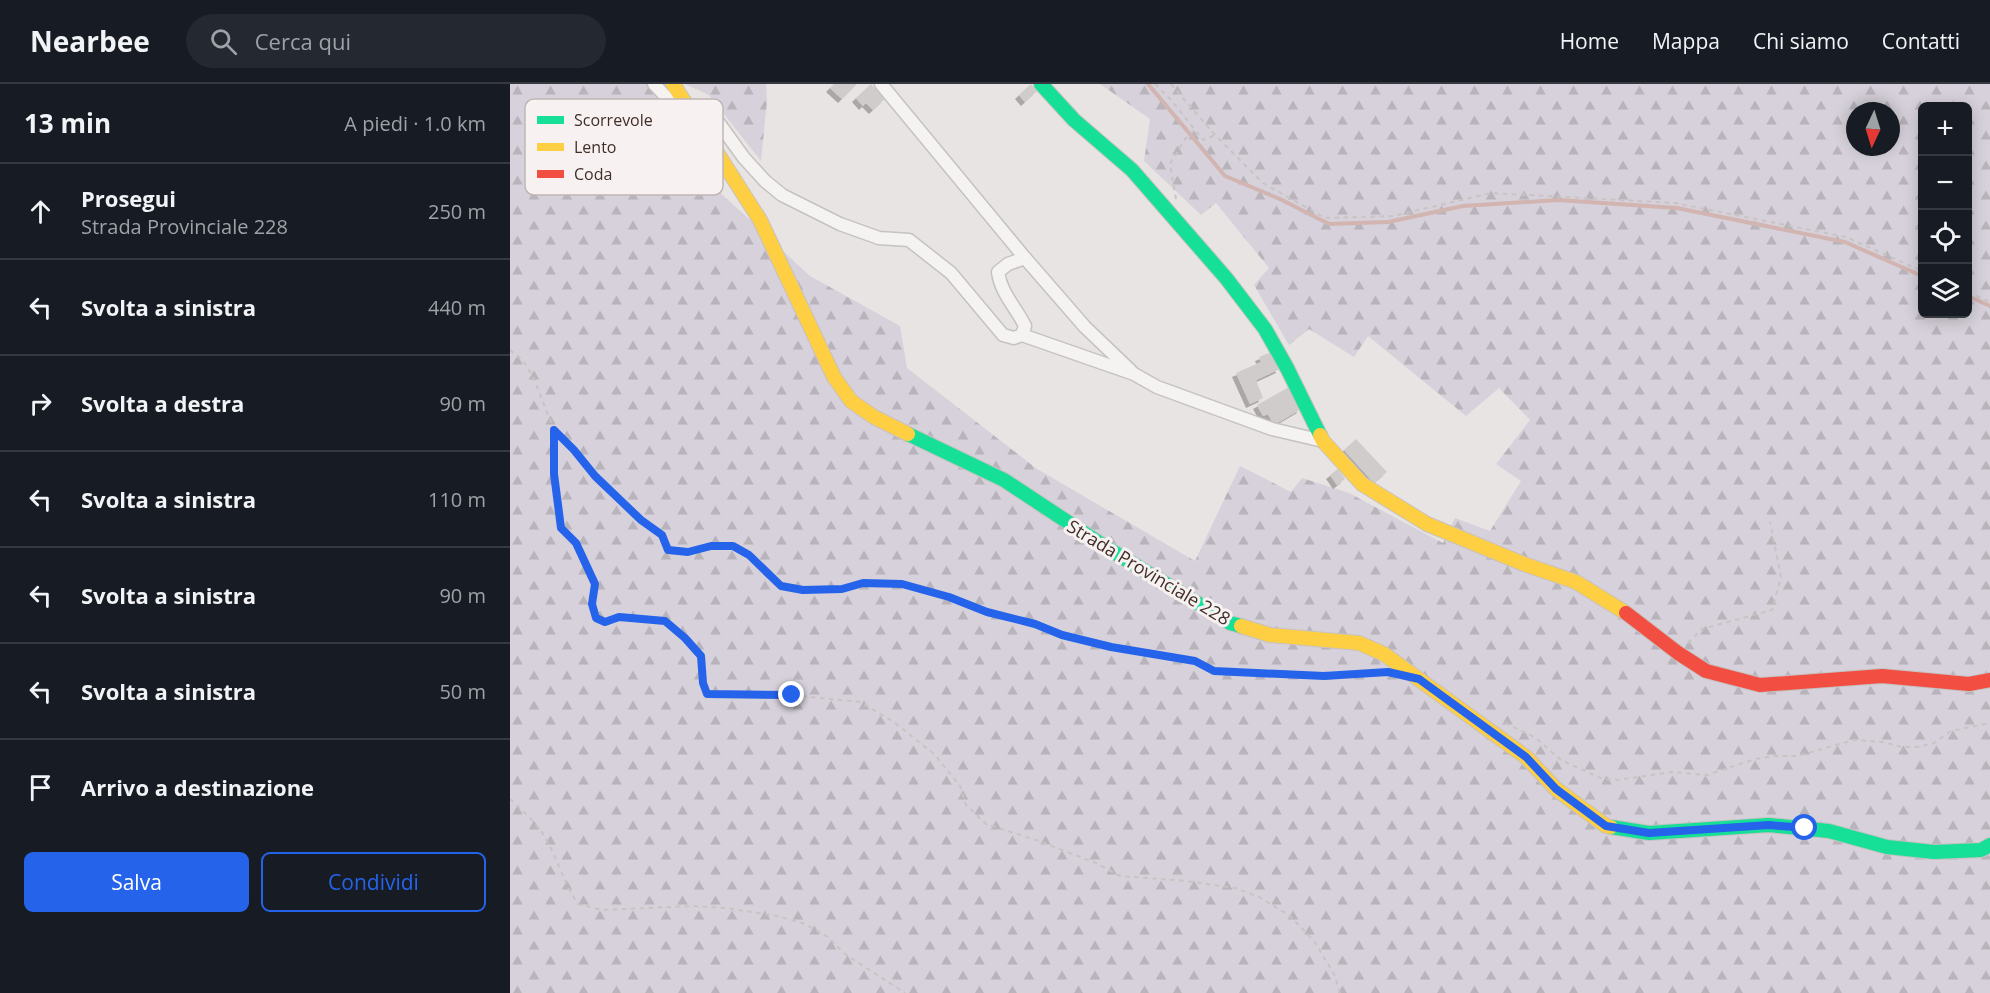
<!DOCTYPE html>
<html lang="it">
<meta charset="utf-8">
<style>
:root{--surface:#171b24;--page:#242831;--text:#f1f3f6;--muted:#9ea1a6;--line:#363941;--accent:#2563eb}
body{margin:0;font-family:"Open Sans",sans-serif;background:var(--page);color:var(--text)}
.controls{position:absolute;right:18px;top:18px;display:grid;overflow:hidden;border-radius:9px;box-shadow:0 3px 15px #0003}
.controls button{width:54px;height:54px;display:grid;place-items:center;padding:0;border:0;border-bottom:2px solid var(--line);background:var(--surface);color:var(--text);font:30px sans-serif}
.compass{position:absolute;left:1336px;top:18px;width:54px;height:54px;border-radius:50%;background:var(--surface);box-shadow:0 3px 15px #0003;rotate:184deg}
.stop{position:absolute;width:18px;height:18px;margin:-14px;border:4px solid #2563eb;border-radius:50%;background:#fff}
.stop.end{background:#2563eb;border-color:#fff;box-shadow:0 2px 6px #0008}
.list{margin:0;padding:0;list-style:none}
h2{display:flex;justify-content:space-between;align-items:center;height:78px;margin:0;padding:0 24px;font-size:26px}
h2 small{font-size:20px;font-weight:400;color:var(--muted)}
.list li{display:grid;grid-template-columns:39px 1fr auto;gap:18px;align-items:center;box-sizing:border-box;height:96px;padding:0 24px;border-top:2px solid var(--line)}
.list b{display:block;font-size:22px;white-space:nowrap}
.list p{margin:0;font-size:20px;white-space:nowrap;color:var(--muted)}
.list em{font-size:20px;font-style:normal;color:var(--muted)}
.actions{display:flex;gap:12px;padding:18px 24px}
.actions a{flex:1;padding:14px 0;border:2px solid var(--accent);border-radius:9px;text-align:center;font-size:21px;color:var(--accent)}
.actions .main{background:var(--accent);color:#fff}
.icon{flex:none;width:33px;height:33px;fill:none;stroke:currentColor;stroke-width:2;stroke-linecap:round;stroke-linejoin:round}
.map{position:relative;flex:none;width:1480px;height:909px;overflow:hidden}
header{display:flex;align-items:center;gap:36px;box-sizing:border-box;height:84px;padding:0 30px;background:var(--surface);border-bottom:2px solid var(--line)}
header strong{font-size:28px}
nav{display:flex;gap:33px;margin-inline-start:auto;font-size:21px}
.search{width:420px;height:54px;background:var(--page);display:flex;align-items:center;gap:15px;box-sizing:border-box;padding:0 21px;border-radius:33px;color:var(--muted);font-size:22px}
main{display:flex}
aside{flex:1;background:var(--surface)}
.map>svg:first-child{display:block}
.forest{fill:url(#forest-firs);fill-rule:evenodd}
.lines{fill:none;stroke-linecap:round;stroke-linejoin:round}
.stream{stroke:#d2b4b1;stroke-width:4}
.building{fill:#d0cccb;filter:url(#shadow)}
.street-casing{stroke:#c6c2c1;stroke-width:15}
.fast-casing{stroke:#c6c2c1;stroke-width:16}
.slow-casing{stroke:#c6c2c1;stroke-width:16}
.jam-casing{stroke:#c6c2c1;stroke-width:16}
.path{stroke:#c9c4c3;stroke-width:2;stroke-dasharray:4.5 4.5;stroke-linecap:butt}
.street{stroke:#f5f3f2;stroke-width:12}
.fast{stroke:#16e098;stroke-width:14}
.slow{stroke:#ffcf43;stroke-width:14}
.jam{stroke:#f24e42;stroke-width:14}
.route{stroke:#2563eb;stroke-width:8}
.labels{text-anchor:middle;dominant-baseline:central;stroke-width:6;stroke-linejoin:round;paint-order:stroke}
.street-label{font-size:18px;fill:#412e29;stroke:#f7f2f1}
.key{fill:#f7f2f1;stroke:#c0b7b5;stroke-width:1.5}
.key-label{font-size:16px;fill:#412e29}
</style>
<header>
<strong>Nearbee</strong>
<div class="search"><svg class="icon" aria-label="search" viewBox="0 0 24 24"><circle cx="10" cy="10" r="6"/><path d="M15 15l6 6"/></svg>Cerca qui</div>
<nav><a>Home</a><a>Mappa</a><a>Chi siamo</a><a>Contatti</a></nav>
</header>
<main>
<aside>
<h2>13 min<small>A piedi · 1.0 km</small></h2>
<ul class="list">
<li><svg class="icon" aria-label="ahead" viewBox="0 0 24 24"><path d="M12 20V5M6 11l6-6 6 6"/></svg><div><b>Prosegui</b><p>Strada Provinciale 228</p></div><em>250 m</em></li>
<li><svg class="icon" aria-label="left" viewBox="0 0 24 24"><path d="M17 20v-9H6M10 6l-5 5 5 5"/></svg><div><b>Svolta a sinistra</b></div><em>440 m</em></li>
<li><svg class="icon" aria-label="right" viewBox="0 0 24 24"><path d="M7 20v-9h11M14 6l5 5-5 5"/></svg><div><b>Svolta a destra</b></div><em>90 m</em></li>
<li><svg class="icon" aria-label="left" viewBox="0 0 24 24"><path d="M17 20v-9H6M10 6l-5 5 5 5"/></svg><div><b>Svolta a sinistra</b></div><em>110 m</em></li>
<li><svg class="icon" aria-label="left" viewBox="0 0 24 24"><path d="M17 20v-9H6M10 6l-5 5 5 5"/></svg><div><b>Svolta a sinistra</b></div><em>90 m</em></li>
<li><svg class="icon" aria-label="left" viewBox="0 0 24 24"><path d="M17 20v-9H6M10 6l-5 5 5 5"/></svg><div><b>Svolta a sinistra</b></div><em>50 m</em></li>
<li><svg class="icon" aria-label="arrive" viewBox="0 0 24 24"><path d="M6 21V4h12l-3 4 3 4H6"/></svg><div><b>Arrivo a destinazione</b></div></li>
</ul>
<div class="actions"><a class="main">Salva</a><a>Condividi</a></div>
</aside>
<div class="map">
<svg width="1480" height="909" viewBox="0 0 1480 909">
<defs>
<pattern id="forest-firs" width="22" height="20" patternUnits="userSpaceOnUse" patternTransform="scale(1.5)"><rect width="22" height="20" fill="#d6d1da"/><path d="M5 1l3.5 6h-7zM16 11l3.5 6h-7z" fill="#b9b4bb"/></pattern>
<filter id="shadow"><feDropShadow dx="-4" dy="4" stdDeviation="0" flood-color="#0004"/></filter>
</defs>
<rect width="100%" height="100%" fill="#e8e4e3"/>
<g class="forest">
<polygon points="0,0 153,0 194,94 251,146 339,320 492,399 719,542 848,563 907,598 1095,745 1259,744 1480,765 1480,909 0,909"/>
<polygon points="175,0 256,0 257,17 251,77 199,11"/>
<path d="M590 0H1480V756L1424 765 1319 744 1139 745 1098 739 875 567 761 548 721 536 344 315 264 159 300 192 390 242 397 284 527 385 685 477 730 382 781 408 792 394 839 409 933 459 945 434 980 447 1011 397 986 380 1020 336 989 304 956 332 858 252 844 273 799 245 779 261 744 201 759 184 706 119 691 131 634 77 640 35ZM1412 22H1458V230H1412ZM1345 27H1381V63H1345Z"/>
</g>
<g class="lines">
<g class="stream">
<polyline points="638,0 715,92 770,115 819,140 878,138 953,122 1048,116 1167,124 1335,158 1412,192"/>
<polyline points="1458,212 1480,222"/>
</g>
</g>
<g class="building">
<polygon points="324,0 347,0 332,15 320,4"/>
<polygon points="361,0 375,15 363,26 356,19 353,22 346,14"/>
<polygon points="521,0 527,7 515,18 509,11"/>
<polygon points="762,268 770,285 746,296 753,314 740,320 726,289 751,278 749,273"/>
<polygon points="779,303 791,325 764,341 758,330 753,332 747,321"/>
<polygon points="846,355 877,388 864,399 834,366"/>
<polygon points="828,385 835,395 827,401 820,391"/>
</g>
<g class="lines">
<defs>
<g id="street">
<polyline points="144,0 158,15 173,42 190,67 214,82"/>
<polyline points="371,0 515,174"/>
<polyline points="180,26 203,31 234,74 255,97 272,111 330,140 369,154 399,156 441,189 493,251 504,254 512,251 624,290 647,303 762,345 813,357"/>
<path d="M512 251 515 242C506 223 491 210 488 188L498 180 515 174 575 243 621 287"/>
</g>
<g id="fast">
<polyline points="531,0 564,36 622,86 716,194 755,245 777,284 810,351"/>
<polyline points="398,350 494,396 597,464 720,539 731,542"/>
<polyline points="1101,743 1139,749 1259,741 1319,747 1377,763 1424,768 1471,766 1480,761"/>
</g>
<g id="slow">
<polyline points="163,0 250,136 324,293 341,317 364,333 398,350"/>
<polyline points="810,351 813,357 852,400 917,440 1014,480 1066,498 1116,529"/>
<polyline points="731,542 760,551 849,559 874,570 1016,673 1046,705 1096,742 1101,743"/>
</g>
<polyline id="jam" points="1116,529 1168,569 1196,587 1250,601 1372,592 1459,600 1480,596"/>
</defs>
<use href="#street" class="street-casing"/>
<use href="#fast" class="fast-casing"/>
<use href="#slow" class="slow-casing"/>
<use href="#jam" class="jam-casing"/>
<g class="path">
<polyline points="645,0 661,16 693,56 705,51"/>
<polyline points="661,0 705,51 753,99 815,134 883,132 981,109 1165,119 1336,153 1412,187"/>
<polyline points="666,115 660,80 675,55 685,45"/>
<polyline points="1458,208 1480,218"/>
<polyline points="0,266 13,276 24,295 44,346"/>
<polyline points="1178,559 1192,545 1262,526 1271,493 1260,438"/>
<polyline points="995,639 1026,654 1051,676 1093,695 1107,696 1162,688 1197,691 1245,675 1264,672 1287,672 1344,656 1373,658 1392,663 1409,663 1424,659 1441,647 1480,639"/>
<path d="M0 715C14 728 28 740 37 757 49 778 54 800 68 820L92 826 182 822 216 824 267 832 295 840 318 853 335 870 395 909"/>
<polyline points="830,909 824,890 804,857 780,832 749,813 725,804 677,797 610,792 586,779 526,756 476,740 456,721 450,702 424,670 384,638 350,618 282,611 197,610 193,599 191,572 175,554 155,537 109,533 95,538 86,534 82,520 85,500 77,480 66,459 51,444 44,390 44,346 64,366 85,392 131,436 152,451 158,466 178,467 201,462 223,462 239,471 271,502 293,506 332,505 353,499 392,500 439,513 477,528 526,540 552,551 601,563 685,577 703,587 738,589 786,589 814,592 875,588"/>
</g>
<use href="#street" class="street"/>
<use href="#fast" class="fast"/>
<use href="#slow" class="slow"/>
<use href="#jam" class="jam"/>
</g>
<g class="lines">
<polyline class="route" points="282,611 197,610 193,599 191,572 175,554 155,537 109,533 95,538 86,534 82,520 85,500 66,459 51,444 44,390 44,346 64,366 85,392 131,436 152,451 158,466 178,468 201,462 223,462 239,471 271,502 293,506 332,505 353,499 392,500 439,513 477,528 525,540 552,551 601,563 685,577 704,587 814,592 878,588 909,595 1016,673 1046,705 1096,742 1139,749 1259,741 1295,744"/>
</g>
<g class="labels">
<g class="street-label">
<text transform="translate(639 488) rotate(31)">Strada Provinciale 228</text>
</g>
</g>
<rect x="15" y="15" width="198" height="96" rx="9" class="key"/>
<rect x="27" y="32" width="27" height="8" fill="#16e098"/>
<rect x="27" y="59" width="27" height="8" fill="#ffcf43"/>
<rect x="27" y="86" width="27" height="8" fill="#f24e42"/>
<g class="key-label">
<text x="64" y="42">Scorrevole</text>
<text x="64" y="69">Lento</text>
<text x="64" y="96">Coda</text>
</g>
</svg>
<div class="controls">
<button>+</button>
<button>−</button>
<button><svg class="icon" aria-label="locate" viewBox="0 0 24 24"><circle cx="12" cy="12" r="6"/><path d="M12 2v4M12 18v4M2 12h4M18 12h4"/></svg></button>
<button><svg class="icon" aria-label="layers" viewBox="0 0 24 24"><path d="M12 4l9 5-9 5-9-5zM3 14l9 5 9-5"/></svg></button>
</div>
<svg class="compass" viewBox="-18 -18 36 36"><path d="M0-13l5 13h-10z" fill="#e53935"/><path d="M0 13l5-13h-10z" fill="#9ea1a6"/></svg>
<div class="stop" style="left:1295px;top:744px"></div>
<div class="stop end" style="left:282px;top:611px"></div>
</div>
</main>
